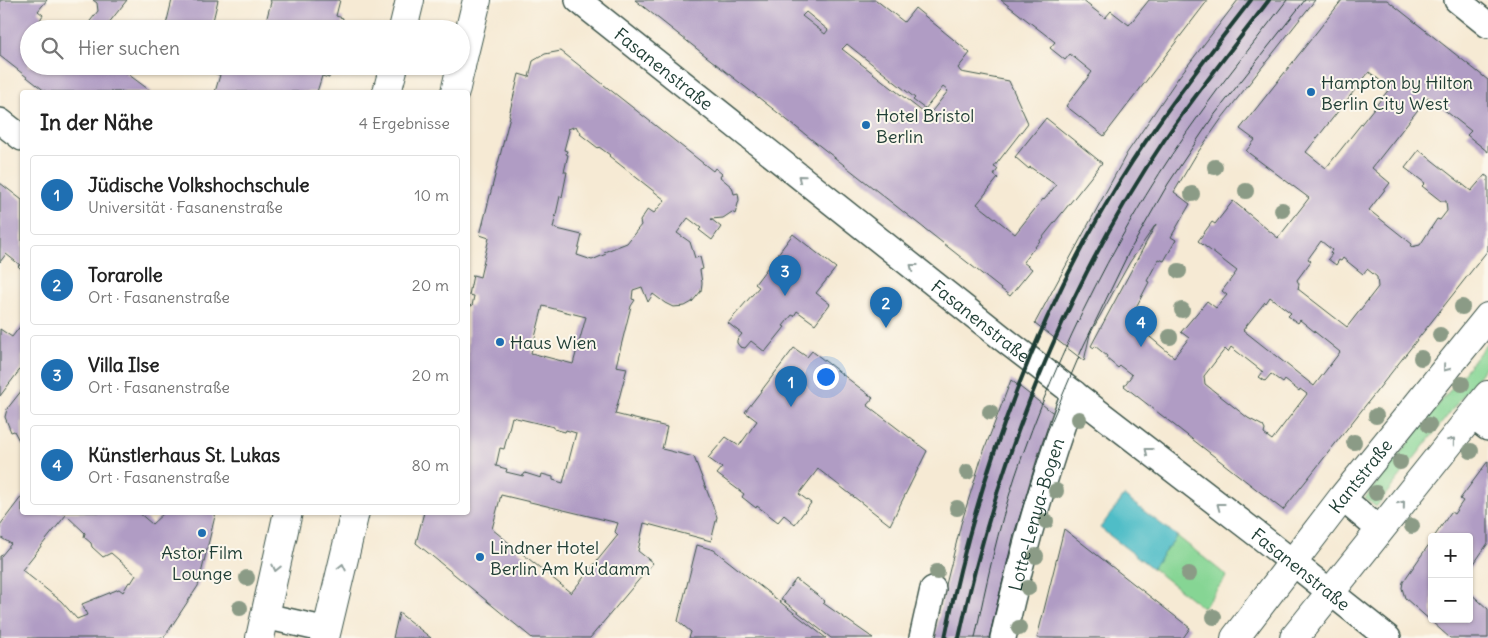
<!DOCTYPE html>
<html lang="de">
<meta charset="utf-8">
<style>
:root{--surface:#fff;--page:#f2f2f2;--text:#222;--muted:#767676;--line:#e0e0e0;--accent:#1f6fb2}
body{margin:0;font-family:Delius,sans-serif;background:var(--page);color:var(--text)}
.controls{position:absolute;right:15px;bottom:15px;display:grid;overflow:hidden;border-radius:5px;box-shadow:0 1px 4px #0004}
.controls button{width:45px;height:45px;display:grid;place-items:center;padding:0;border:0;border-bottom:1px solid var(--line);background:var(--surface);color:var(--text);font:25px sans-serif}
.you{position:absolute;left:825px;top:376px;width:18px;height:18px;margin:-12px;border:4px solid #fff;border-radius:50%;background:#1a73e8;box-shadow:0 0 0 8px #1a73e833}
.badge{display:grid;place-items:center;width:32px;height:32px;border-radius:50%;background:var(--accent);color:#fff;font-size:16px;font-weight:700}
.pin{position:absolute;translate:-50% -41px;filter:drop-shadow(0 1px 2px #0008)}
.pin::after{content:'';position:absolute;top:26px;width:18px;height:15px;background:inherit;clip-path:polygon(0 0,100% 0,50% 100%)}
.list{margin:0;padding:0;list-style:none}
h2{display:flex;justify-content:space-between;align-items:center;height:65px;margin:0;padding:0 20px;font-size:21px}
h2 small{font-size:16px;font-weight:400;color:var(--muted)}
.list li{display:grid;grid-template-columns:32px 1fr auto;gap:15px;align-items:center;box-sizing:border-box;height:80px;margin:0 10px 10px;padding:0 10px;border:1px solid var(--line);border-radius:5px}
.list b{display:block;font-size:19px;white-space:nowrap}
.list p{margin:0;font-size:16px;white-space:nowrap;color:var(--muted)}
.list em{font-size:16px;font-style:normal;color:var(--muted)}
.icon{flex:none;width:28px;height:28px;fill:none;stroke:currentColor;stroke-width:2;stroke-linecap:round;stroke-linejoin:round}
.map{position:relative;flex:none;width:1488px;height:638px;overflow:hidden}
.search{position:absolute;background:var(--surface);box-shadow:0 1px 4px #0004;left:20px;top:20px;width:450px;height:55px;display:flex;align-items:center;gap:12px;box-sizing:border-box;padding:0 18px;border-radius:28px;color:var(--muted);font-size:19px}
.panel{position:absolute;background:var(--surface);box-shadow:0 1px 4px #0004;left:20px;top:90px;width:450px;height:425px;border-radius:5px}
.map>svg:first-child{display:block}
.green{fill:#86d594;stroke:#528964}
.water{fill:#4fbdc7;stroke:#377d7e}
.building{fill:#b09cc4;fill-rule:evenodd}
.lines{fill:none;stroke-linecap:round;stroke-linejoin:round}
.minor-casing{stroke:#3f574c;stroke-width:28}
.major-casing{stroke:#3f574c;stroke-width:30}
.minor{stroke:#fff;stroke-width:25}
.major{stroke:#fff;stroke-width:28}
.tram{stroke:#1f3d34;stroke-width:1}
.rail{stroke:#1f3d34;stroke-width:4}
.tree{fill:#8b9b86}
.oneway{stroke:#8f9e9a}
.poi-dot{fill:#1f6fb2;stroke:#fbf7ec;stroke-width:2}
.labels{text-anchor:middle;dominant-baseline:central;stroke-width:4;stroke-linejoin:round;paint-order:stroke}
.street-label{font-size:18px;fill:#1f3d34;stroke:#fbf7ec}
.poi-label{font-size:18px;fill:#1f3d34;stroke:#fbf7ec;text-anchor:start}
</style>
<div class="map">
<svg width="1488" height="638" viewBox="0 0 1488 638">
<rect width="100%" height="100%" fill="#fbf7ec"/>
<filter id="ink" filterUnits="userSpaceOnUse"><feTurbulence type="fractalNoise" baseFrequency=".02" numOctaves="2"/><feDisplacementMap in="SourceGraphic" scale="10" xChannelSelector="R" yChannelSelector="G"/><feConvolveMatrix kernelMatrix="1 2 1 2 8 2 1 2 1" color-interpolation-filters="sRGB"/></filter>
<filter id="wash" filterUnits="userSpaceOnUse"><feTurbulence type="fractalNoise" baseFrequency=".0096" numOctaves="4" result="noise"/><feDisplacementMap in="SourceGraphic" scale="20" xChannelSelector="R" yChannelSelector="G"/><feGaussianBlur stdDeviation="1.12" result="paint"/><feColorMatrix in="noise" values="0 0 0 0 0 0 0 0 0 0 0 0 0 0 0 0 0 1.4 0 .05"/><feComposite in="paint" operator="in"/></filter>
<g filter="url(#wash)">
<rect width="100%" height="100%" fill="#f6ead4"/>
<g class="green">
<polygon points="1488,342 1488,364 1376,507 1365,498"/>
<polygon points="1177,536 1227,576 1203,608 1152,568"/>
</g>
<polygon class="water" points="1124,496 1177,536 1152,568 1100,528"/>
<g id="blocks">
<g class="building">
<polygon points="0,0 47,0 38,11 43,15 38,23 45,29 29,29 29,66 117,66 152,92 46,92 0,56"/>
<polygon points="93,0 127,0 104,29 84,29 98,11 97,3"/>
<polygon points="172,0 218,0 211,29 165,29"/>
<polygon points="270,0 340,0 336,16 343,18 341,29 264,29 271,2"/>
<path d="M635 0H876L904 22 915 8 970 53 958 68 961 72 1009 81 1028 123 994 167 998 169 994 175 998 178 977 204 1015 234 1043 199 1044 200 1056 185 1030 167 1029 169 1015 157 1046 118 1102 163 1023 262 1032 269 1010 296ZM806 12 828 30 825 34 802 16ZM847 44 915 98 913 100 925 109 943 87 948 91 928 116 842 49Z"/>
<polygon points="1001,0 1082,0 1105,18 1111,11 1129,25 1149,0 1208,0 1104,136 1066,106 1092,72 1070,54 1065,60 1050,48 1055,42"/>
<path d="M1238 0H1315L1222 118 1196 155 1174 192 1190 204 1171 237 1176 240 1164 261 1159 259 1157 262 1147 281 1149 282 1130 319 1133 323 1174 357 1189 338 1181 332 1207 301 1216 308 1227 295 1222 291 1237 271 1198 241 1212 222 1215 224 1233 201 1278 238 1309 198 1246 151 1255 140 1240 129 1342 0H1387L1488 80V152L1467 135 1471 131 1428 97 1372 168 1390 183 1369 210 1412 244 1411 247 1420 245 1437 219 1440 220 1447 211 1446 201H1441L1422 186 1425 183 1405 168 1419 150 1471 191 1485 175 1488 177V250L1283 510 1124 386 1132 375 1120 366 1118 368 1106 358 1107 356 1095 346 1094 348 1091 346 1156 224 1130 262 1090 334 1084 361 1035 323 1127 153 1178 78ZM1369 72 1390 88 1326 168 1306 152ZM1321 241 1332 250 1330 253 1332 254 1328 259 1336 265 1339 260 1341 261 1343 258 1363 274 1367 269 1377 277 1378 287 1347 327 1298 289 1299 284 1297 280 1311 261 1308 259ZM1270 297 1291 313 1288 316 1298 323 1300 320 1340 352 1314 386 1243 330 1265 302 1266 303ZM1231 347 1263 372 1259 377 1265 381 1271 374 1283 383 1285 380 1299 391 1300 389 1307 394 1272 440 1264 434 1265 430 1263 426 1248 418 1205 384 1204 376 1225 349 1228 352Z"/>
<path d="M561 51 713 171 715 168 722 174 720 177 732 187 734 194 738 193 739 200 735 214 732 212 723 218 711 219 721 227 712 240 699 230 701 228 688 218 677 233 690 242 695 258 700 257 703 269 700 270 702 283 701 291 692 302 685 306 673 307 665 303 653 294 648 302 642 287 633 290 632 299 635 300 631 306 616 366 627 368 615 414 667 427 662 449 694 457 717 517 711 541 644 523 638 551 653 563 590 638H532L416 543 424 512H468V305L472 306 474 296 469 295 473 275 480 277 489 238 480 235 510 116 509 115 519 74 529 77 533 61 545 54ZM576 126 578 130 581 132 580 134 598 148 599 147 610 155 609 156 665 200 654 213 648 209 640 221 641 225 627 243 604 252 606 254 592 260 577 255 582 235 553 228 560 196 562 197 567 172H564L568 155 566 154 567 151 564 150 569 131 568 129ZM543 306 586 317 573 364 531 353ZM512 417 554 427V429L565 432 566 430 576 433 563 483 553 480V477L542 474 541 478 525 473 523 476 506 472 507 469 496 466 500 448 504 449ZM501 495 618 523 615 532 618 535 571 593 492 529Z"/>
<polygon points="188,66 237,66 236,68 245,69 246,66 331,66 329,78 322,76 317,92 215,92 220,75"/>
<polygon points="0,183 22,200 22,270 18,266 20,265 6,254 0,262"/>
<polygon points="793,234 836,268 816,293 830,304 815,324 797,311 794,316 792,315 783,326 785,327 765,352 751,341 745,348 740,347 737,343 737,340 742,334 728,323 759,287 755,284"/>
<polygon points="22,324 22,367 0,396 0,329 12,337"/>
<polygon points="794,348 807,357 812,351 873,398 867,405 927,451 890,525 818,469 799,494 811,503 795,524 784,515 778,522 757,506 756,508 742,497 744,494 717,474 722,468 708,458 726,437 739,446 757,421 745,412"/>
<polygon points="1011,380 1061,419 998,638 935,638 941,605 961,524 982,456"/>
<polygon points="22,390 22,446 14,431 11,432 5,417 7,409"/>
<polygon points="1488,461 1488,543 1469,571 1469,537 1434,537 1451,512 1454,514 1463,501 1460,499"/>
<path d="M22 496V512H138L152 524 165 512H216L198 586 165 636 159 638H0V556H1L11 544 0 537V525ZM66 515 85 533 84 537 91 543 92 547 103 557 111 553 136 575 131 583 129 582 123 592 119 589 82 604 87 615 77 619 61 601 22 570Z"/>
<polygon points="1064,529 1190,628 1183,638 1037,638"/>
<polygon points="1432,540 1432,619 1469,619 1469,592 1488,609 1488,638 1450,638 1405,598 1402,588 1403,582"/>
<polygon points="697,545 714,550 826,638 689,638 691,632 678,621"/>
<polygon points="796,579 825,601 823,603 873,638 831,638 781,599"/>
<polygon points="399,613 431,638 393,638"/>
</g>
</g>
</g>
<g filter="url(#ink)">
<use href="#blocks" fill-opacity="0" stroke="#3f574c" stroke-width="1"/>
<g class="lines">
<defs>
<g id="minor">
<path id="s1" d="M578 0 1006 341 1262 538 1388 638"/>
<polyline points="1457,0 1488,25"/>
<polyline points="0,121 22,138"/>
<polyline points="1472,416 1488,428"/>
<polyline points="1342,498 1380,530"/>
<polyline points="265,616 327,630"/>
<polyline points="922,638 933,589"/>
<path id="s2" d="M1003 638C1022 555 1044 473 1074 393"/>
</g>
<g id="major">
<polyline points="403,29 410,0"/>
<polyline points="461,66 477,0"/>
<polyline points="387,92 394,66"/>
<polyline points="455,92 461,66"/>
<polyline points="260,638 288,512"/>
<polyline points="325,638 355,512"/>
<path id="s3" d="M1235 638 1342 498 1488 317"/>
<polyline points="1294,638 1488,395"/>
</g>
</defs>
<use href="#minor" class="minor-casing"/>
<use href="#major" class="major-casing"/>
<use href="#minor" class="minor"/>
<use href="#major" class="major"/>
<g class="tram">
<path d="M975 638C986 584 998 529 1015 477 1057 351 1124 218 1202 111 1229 73 1259 37 1287 0"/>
<polyline points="989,638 1014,534 1047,432 1083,347 1129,252 1168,184 1212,118 1305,0"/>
</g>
<g class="rail">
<path d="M945 638C978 472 1040 304 1132 162 1169 105 1210 53 1251 0"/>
<path d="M959 638C998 457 1063 290 1167 136 1199 89 1235 45 1269 0"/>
</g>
</g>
<g class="tree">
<circle cx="1215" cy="167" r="8"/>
<circle cx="1246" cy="191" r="8"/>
<circle cx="1192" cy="194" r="8"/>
<circle cx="1282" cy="210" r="8"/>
<circle cx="1179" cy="271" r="8"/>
<circle cx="1462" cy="307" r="8"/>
<circle cx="1182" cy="310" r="8"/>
<circle cx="1440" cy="335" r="8"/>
<circle cx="1170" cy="337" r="8"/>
<circle cx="1421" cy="358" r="8"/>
<circle cx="1462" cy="384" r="8"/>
<circle cx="990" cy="412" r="8"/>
<circle cx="1376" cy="416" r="8"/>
<circle cx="1079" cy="419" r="8"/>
<circle cx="1429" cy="425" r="8"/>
<circle cx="1354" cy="442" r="8"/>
<circle cx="1471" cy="451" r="8"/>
<circle cx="1400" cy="462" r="8"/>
<circle cx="967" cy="472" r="8"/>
<circle cx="1056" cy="491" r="8"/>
<circle cx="1376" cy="493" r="8"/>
<circle cx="957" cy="508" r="8"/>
<circle cx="1046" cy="521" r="8"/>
<circle cx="1412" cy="526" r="8"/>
<circle cx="1036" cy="556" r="8"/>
<circle cx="937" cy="572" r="8"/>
<circle cx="1189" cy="574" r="8"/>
<circle cx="247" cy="578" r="8"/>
<circle cx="1028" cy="588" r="8"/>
<circle cx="240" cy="608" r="8"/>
<circle cx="1214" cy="617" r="8"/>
<circle cx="1019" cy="628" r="8"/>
</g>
<defs><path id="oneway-chevron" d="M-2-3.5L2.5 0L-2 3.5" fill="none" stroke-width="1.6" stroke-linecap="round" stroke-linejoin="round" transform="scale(1.25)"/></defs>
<g class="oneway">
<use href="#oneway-chevron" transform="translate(801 178) rotate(-141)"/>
<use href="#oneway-chevron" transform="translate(913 267) rotate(-142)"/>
<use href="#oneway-chevron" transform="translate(1446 368) rotate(129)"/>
<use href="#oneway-chevron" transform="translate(1452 441) rotate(-51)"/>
<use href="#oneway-chevron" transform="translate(1148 451) rotate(-142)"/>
<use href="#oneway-chevron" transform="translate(1402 504) rotate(-51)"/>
<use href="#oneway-chevron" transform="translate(1220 506) rotate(-143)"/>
<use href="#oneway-chevron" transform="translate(342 567) rotate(-77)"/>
<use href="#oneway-chevron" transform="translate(276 568) rotate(103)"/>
</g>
</g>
<g class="poi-dot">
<circle cx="1311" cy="92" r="5"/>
<circle cx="866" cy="125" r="5"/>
<circle cx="500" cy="342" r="5"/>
<circle cx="202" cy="533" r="5"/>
<circle cx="480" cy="557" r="5"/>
</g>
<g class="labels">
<g class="street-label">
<text stroke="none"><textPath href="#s1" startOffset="110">Fasanenstraße</textPath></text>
<text stroke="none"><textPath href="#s1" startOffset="515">Fasanenstraße</textPath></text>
<text stroke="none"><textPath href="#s3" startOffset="205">Kantstraße</textPath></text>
<text stroke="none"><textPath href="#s2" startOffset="128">Lotte-Lenya-Bogen</textPath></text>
<text stroke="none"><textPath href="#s1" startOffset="920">Fasanenstraße</textPath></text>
</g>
<g class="poi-label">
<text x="1321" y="82">Hampton by Hilton<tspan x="1321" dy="21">Berlin City West</tspan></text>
<text x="876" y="115">Hotel Bristol<tspan x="876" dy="21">Berlin</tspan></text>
<text x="510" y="342">Haus Wien</text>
<text x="490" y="547">Lindner Hotel<tspan x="490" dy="21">Berlin Am Ku'damm</tspan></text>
<text x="202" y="552" text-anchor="middle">Astor Film<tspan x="202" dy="21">Lounge</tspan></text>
</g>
</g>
</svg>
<div class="controls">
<button>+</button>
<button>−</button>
</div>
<div class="you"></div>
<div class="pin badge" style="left:791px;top:407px">1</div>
<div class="pin badge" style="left:886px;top:328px">2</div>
<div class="pin badge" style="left:785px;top:296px">3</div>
<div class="pin badge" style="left:1141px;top:347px">4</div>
<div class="search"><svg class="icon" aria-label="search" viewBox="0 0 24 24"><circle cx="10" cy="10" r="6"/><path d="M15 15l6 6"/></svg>Hier suchen</div>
<section class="panel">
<h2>In der Nähe<small>4 Ergebnisse</small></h2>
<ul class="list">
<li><span class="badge">1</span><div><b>Jüdische Volkshochschule</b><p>Universität · Fasanenstraße</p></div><em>10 m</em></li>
<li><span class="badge">2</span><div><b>Torarolle</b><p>Ort · Fasanenstraße</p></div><em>20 m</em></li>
<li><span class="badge">3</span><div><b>Villa Ilse</b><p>Ort · Fasanenstraße</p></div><em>20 m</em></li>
<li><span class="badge">4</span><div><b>Künstlerhaus St. Lukas</b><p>Ort · Fasanenstraße</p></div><em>80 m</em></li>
</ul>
</section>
</div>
